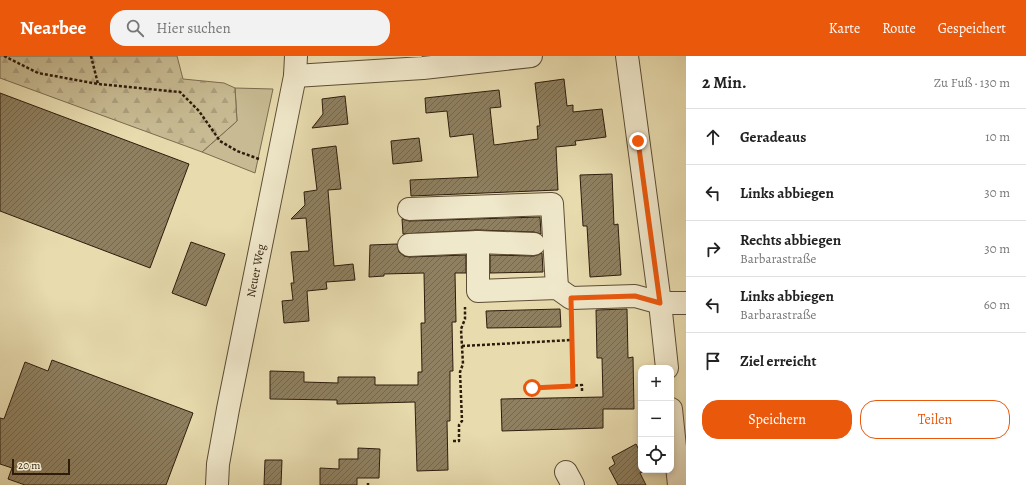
<!DOCTYPE html>
<html lang="de">
<meta charset="utf-8">
<style>
:root{--surface:#fff;--page:#f2f2f2;--text:#222;--muted:#767676;--line:#e0e0e0;--accent:#ea580c}
body{margin:0;font-family:Alegreya,serif;background:var(--page);color:var(--text)}
.controls{position:absolute;right:12px;bottom:12px;display:grid;overflow:hidden;border-radius:8px;box-shadow:0 2px 6px #0003}
.controls button{width:36px;height:36px;display:grid;place-items:center;padding:0;border:0;border-bottom:1px solid var(--line);background:var(--surface);color:var(--text);font:20px sans-serif}
.scale{position:absolute;left:12px;bottom:10px;width:58px;box-sizing:border-box;padding-left:4px;border:2px solid #2d1c0c;border-top:0;font-size:11px;line-height:14px;white-space:nowrap;color:#2d1c0c;-webkit-text-stroke:3px #f0e8cb;paint-order:stroke}
.stop{position:absolute;width:12px;height:12px;margin:-9px;border:3px solid #ea580c;border-radius:50%;background:#fff}
.stop.end{background:#ea580c;border-color:#fff;box-shadow:0 1px 4px #0008}
.list{margin:0;padding:0;list-style:none}
h2{display:flex;justify-content:space-between;align-items:center;height:52px;margin:0;padding:0 16px;font-size:17px}
h2 small{font-size:13px;font-weight:400;color:var(--muted)}
.list li{display:grid;grid-template-columns:26px 1fr auto;gap:12px;align-items:center;box-sizing:border-box;height:56px;padding:0 16px;border-top:1px solid var(--line)}
.list b{display:block;font-size:15px;white-space:nowrap}
.list p{margin:0;font-size:13px;white-space:nowrap;color:var(--muted)}
.list em{font-size:13px;font-style:normal;color:var(--muted)}
.actions{display:flex;gap:8px;padding:12px 16px}
.actions a{flex:1;padding:9px 0;border:1px solid var(--accent);border-radius:16px;text-align:center;font-size:14px;color:var(--accent)}
.actions .main{background:var(--accent);color:#fff}
.icon{flex:none;width:22px;height:22px;fill:none;stroke:currentColor;stroke-width:2;stroke-linecap:round;stroke-linejoin:round}
.map{position:relative;flex:none;width:686px;height:429px;overflow:hidden}
header{display:flex;align-items:center;gap:24px;box-sizing:border-box;height:56px;padding:0 20px;background:var(--accent);color:#fff}
header strong{font-size:19px}
nav{display:flex;gap:22px;margin-inline-start:auto;font-size:14px}
.search{width:280px;height:36px;background:var(--page);display:flex;align-items:center;gap:10px;box-sizing:border-box;padding:0 14px;border-radius:16px;color:var(--muted);font-size:15px}
main{display:flex}
aside{flex:1;background:var(--surface)}
.map>svg:first-child{display:block}
.grass{fill:#c8bb93;stroke:#7a6c50}
.forest{fill:url(#forest-firs);stroke:#7a6c50}
.building{fill:url(#building-hatch);stroke:#2d1c0c}
.lines{fill:none;stroke-linecap:round;stroke-linejoin:round}
.minor-casing{stroke:#5c4c35;stroke-width:24}
.path{stroke:#2d1c0c;stroke-width:2.5;stroke-dasharray:3 2;stroke-linecap:butt}
.minor{stroke:#f0e8cb;stroke-width:22}
.route{stroke:#ea580c;stroke-width:5}
.labels{text-anchor:middle;dominant-baseline:central;stroke-width:4;stroke-linejoin:round;paint-order:stroke}
.street-label{font-size:12px;fill:#2d1c0c;stroke:#f0e8cb}
</style>
<header>
<strong>Nearbee</strong>
<div class="search"><svg class="icon" aria-label="search" viewBox="0 0 24 24"><circle cx="10" cy="10" r="6"/><path d="M15 15l6 6"/></svg>Hier suchen</div>
<nav><a>Karte</a><a>Route</a><a>Gespeichert</a></nav>
</header>
<main>
<div class="map">
<svg width="686" height="429" viewBox="0 0 686 429">
<defs>
<pattern id="forest-firs" width="22" height="20" patternUnits="userSpaceOnUse"><rect width="22" height="20" fill="#c8bb93"/><path d="M5 1l3.5 6h-7zM16 11l3.5 6h-7z" fill="#aca07e"/></pattern>
<pattern id="building-hatch" width="6" height="6" patternUnits="userSpaceOnUse"><rect width="6" height="6" fill="#8e8061"/><path d="M-1 1l2-2M0 6l6-6M5 7l2-2" fill="none" stroke="#74684e"/></pattern>
</defs>
<rect width="100%" height="100%" fill="#e8dcaf"/>
<filter id="stains"><feTurbulence type="fractalNoise" baseFrequency=".005" numOctaves="4"/><feColorMatrix values="0 0 0 0 .2 0 0 0 0 .09 0 0 0 0 .02 0 0 0 .5 -.17"/></filter>
<radialGradient id="worn" r=".72"><stop offset=".6" stop-color="#630" stop-opacity="0"/><stop offset="1" stop-color="#630" stop-opacity=".3"/></radialGradient>
<polygon class="grass" points="235,32 273,33 255,117 202,96 237,65"/>
<polygon class="forest" points="0,0 177,0 183,23 224,27 235,32 237,65 202,96 0,22"/>
<g class="building">
<polygon points="564,23 567,50 573,49 573,56 602,53 606,81 575,85 576,89 556,91 558,134 411,140 410,124 478,121 473,78 450,81 447,55 426,57 425,42 499,34 501,51 490,52 494,89 538,83 537,70 540,70 535,27"/>
<polygon points="0,37 189,108 150,212 0,155"/>
<polygon points="345,40 348,68 312,72 323,58 322,43"/>
<polygon points="419,82 422,105 393,108 391,85"/>
<polygon points="336,90 341,133 328,134 334,210 353,208 355,224 326,226 327,233 307,235 309,265 284,267 282,245 293,244 291,227 294,227 291,196 309,195 306,162 291,163 305,149 304,136 317,134 312,93"/>
<polygon points="612,118 614,169 618,168 621,219 590,221 587,170 583,170 580,119"/>
<polygon points="540,161 541,178 534,176 477,174 403,178 402,163 409,165"/>
<polygon points="191,186 225,198 206,250 172,237"/>
<polygon points="397,188 399,196 404,200 409,201 466,199 466,217 455,217 456,266 452,266 453,315 450,315 450,365 447,365 448,414 417,415 415,346 337,348 337,344 270,343 270,315 304,316 304,326 338,327 338,321 375,321 375,329 418,329 418,316 422,316 421,267 425,267 424,217 384,218 384,220 369,221 370,189"/>
<polygon points="542,197 543,216 490,217 490,199 534,200"/>
<polygon points="560,253 561,271 487,272 486,255"/>
<polygon points="627,253 628,302 633,301 634,353 603,353 603,372 502,375 501,343 603,341 602,302 597,302 596,254"/>
<polygon points="52,304 193,357 166,429 25,429 8,423 12,412 0,408 0,362 4,363 25,306 48,315"/>
<polygon points="636,388 641,398 641,414 647,414 640,417 646,429 618,429 609,412 615,408 612,401"/>
<polygon points="358,392 380,393 379,422 357,422 357,429 320,429 320,412 339,413 339,403 358,403"/>
<polygon points="265,404 282,404 281,429 264,429"/>
</g>
<g class="lines">
<defs>
<g id="minor">
<polyline points="627,0 660,247 667,312"/>
<polyline points="295,20 423,12 531,0"/>
<polyline points="409,153 552,148 557,232"/>
<polyline points="478,186 478,235 557,232 571,242 635,240 660,247 686,247"/>
<polyline points="409,189 478,186 534,188"/>
<polyline points="671,353 679,429"/>
<polyline points="566,416 573,429"/>
<path id="s1" d="M217 429 218 408 228 353 295 20 296 0"/>
</g>
</defs>
<use href="#minor" class="minor-casing"/>
<g class="path">
<polyline points="4,0 38,17 98,28 180,36 199,55 220,85 237,95 259,103"/>
<polyline points="91,0 98,28"/>
<polyline points="571,262 573,330"/>
<polyline points="462,290 572,284"/>
<polyline points="532,339 532,332 582,329 582,337"/>
<polyline points="453,385 459,385 459,369 462,365 460,316 463,308 461,273 465,263 465,251"/>
<polyline points="368,427 368,429"/>
</g>
<use href="#minor" class="minor"/>
</g>
<g class="lines">
<polyline class="route" points="532,332 573,330 571,242 635,240 660,247 638,85"/>
</g>
<g class="labels">
<g class="street-label">
<text stroke="none"><textPath href="#s1" startOffset="218">Neuer Weg</textPath></text>
</g>
</g>
<rect width="100%" height="100%" filter="url(#stains)"/>
<rect width="100%" height="100%" fill="url(#worn)"/>
</svg>
<div class="controls">
<button>+</button>
<button>−</button>
<button><svg class="icon" aria-label="locate" viewBox="0 0 24 24"><circle cx="12" cy="12" r="6"/><path d="M12 2v4M12 18v4M2 12h4M18 12h4"/></svg></button>
</div>
<div class="scale">20 m</div>
<div class="stop" style="left:532px;top:332px"></div>
<div class="stop end" style="left:638px;top:85px"></div>
</div>
<aside>
<h2>2 Min.<small>Zu Fuß · 130 m</small></h2>
<ul class="list">
<li><svg class="icon" aria-label="ahead" viewBox="0 0 24 24"><path d="M12 20V5M6 11l6-6 6 6"/></svg><div><b>Geradeaus</b></div><em>10 m</em></li>
<li><svg class="icon" aria-label="left" viewBox="0 0 24 24"><path d="M17 20v-9H6M10 6l-5 5 5 5"/></svg><div><b>Links abbiegen</b></div><em>30 m</em></li>
<li><svg class="icon" aria-label="right" viewBox="0 0 24 24"><path d="M7 20v-9h11M14 6l5 5-5 5"/></svg><div><b>Rechts abbiegen</b><p>Barbarastraße</p></div><em>30 m</em></li>
<li><svg class="icon" aria-label="left" viewBox="0 0 24 24"><path d="M17 20v-9H6M10 6l-5 5 5 5"/></svg><div><b>Links abbiegen</b><p>Barbarastraße</p></div><em>60 m</em></li>
<li><svg class="icon" aria-label="arrive" viewBox="0 0 24 24"><path d="M6 21V4h12l-3 4 3 4H6"/></svg><div><b>Ziel erreicht</b></div></li>
</ul>
<div class="actions"><a class="main">Speichern</a><a>Teilen</a></div>
</aside>
</main>
